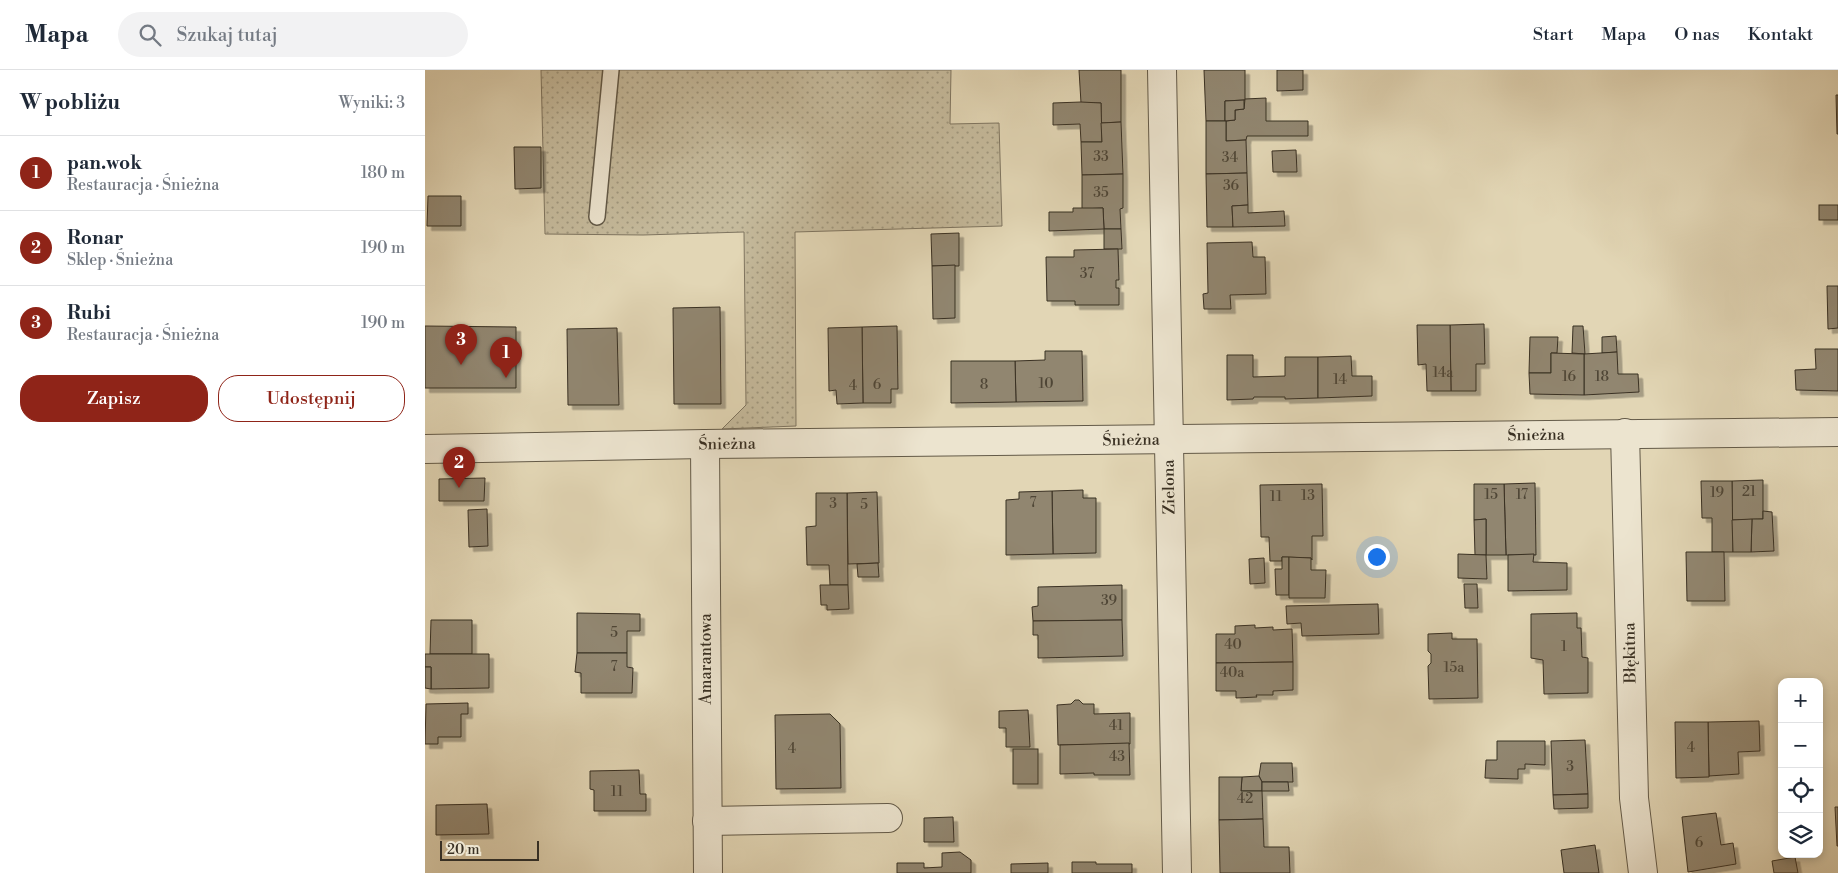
<!DOCTYPE html>
<html lang="pl">
<meta charset="utf-8">
<style>
:root{--surface:#fff;--page:#f2f2f3;--text:#1f2937;--muted:#747a83;--line:#e0e1e3;--accent:#8f2418}
body{margin:0;font-family:"Libre Bodoni",serif;background:var(--page);color:var(--text)}
.controls{position:absolute;right:15px;bottom:15px;display:grid;overflow:hidden;border-radius:10px;box-shadow:0 2px 8px #0003}
.controls button{width:45px;height:45px;display:grid;place-items:center;padding:0;border:0;border-bottom:1px solid var(--line);background:var(--surface);color:var(--text);font:25px sans-serif}
.scale{position:absolute;left:15px;bottom:12px;width:99px;box-sizing:border-box;padding-left:5px;border:2px solid #393023;border-top:0;font-size:14px;line-height:18px;white-space:nowrap;color:#393023;-webkit-text-stroke:4px #ece4cf;paint-order:stroke}
.you{position:absolute;left:951px;top:486px;width:18px;height:18px;margin:-12px;border:4px solid #fff;border-radius:50%;background:#1a73e8;box-shadow:0 0 0 8px #1a73e833}
.badge{display:grid;place-items:center;width:32px;height:32px;border-radius:50%;background:var(--accent);color:#fff;font-size:16px;font-weight:700}
.pin{position:absolute;translate:-50% -41px;filter:drop-shadow(0 1px 2px #0008)}
.pin::after{content:'';position:absolute;top:26px;width:18px;height:15px;background:inherit;clip-path:polygon(0 0,100% 0,50% 100%)}
.list{margin:0;padding:0;list-style:none}
h2{display:flex;justify-content:space-between;align-items:center;height:65px;margin:0;padding:0 20px;font-size:21px}
h2 small{font-size:16px;font-weight:400;color:var(--muted)}
.list li{display:grid;grid-template-columns:32px 1fr auto;gap:15px;align-items:center;box-sizing:border-box;height:75px;padding:0 20px;border-top:1px solid var(--line)}
.list b{display:block;font-size:19px;white-space:nowrap}
.list p{margin:0;font-size:16px;white-space:nowrap;color:var(--muted)}
.list em{font-size:16px;font-style:normal;color:var(--muted)}
.actions{display:flex;gap:10px;padding:15px 20px}
.actions a{flex:1;padding:11px 0;border:1px solid var(--accent);border-radius:20px;text-align:center;font-size:18px;color:var(--accent)}
.actions .main{background:var(--accent);color:#fff}
.icon{flex:none;width:28px;height:28px;fill:none;stroke:currentColor;stroke-width:2;stroke-linecap:round;stroke-linejoin:round}
.map{position:relative;flex:none;width:1413px;height:803px;overflow:hidden}
header{display:flex;align-items:center;gap:30px;box-sizing:border-box;height:70px;padding:0 25px;background:var(--surface);border-bottom:1px solid var(--line)}
header strong{font-size:24px}
nav{display:flex;gap:28px;margin-inline-start:auto;font-size:18px}
.search{width:350px;height:45px;background:var(--page);display:flex;align-items:center;gap:12px;box-sizing:border-box;padding:0 18px;border-radius:28px;color:var(--muted);font-size:19px}
main{display:flex}
aside{flex:1;background:var(--surface)}
.map>svg:first-child{display:block}
.grass{fill:url(#grass-dots);stroke:#7f7560}
.building{fill:#91866f;stroke:#393023;filter:url(#shadow)}
.lines{fill:none;stroke-linecap:round;stroke-linejoin:round}
.service-casing{stroke:#635a48;stroke-width:18}
.minor-casing{stroke:#635a48;stroke-width:30}
.service{stroke:#ece4cf;stroke-width:15}
.minor{stroke:#ece4cf;stroke-width:28}
.labels{text-anchor:middle;dominant-baseline:central;stroke-width:4;stroke-linejoin:round;paint-order:stroke}
.number-label{font-size:14px;fill:#4f4636}
.street-label{font-size:16px;fill:#393023;stroke:#ece4cf}
</style>
<header>
<strong>Mapa</strong>
<div class="search"><svg class="icon" aria-label="search" viewBox="0 0 24 24"><circle cx="10" cy="10" r="6"/><path d="M15 15l6 6"/></svg>Szukaj tutaj</div>
<nav><a>Start</a><a>Mapa</a><a>O nas</a><a>Kontakt</a></nav>
</header>
<main>
<aside>
<h2>W pobliżu<small>Wyniki: 3</small></h2>
<ul class="list">
<li><span class="badge">1</span><div><b>pan.wok</b><p>Restauracja · Śnieżna</p></div><em>180 m</em></li>
<li><span class="badge">2</span><div><b>Ronar</b><p>Sklep · Śnieżna</p></div><em>190 m</em></li>
<li><span class="badge">3</span><div><b>Rubi</b><p>Restauracja · Śnieżna</p></div><em>190 m</em></li>
</ul>
<div class="actions"><a class="main">Zapisz</a><a>Udostępnij</a></div>
</aside>
<div class="map">
<svg width="1413" height="803" viewBox="0 0 1413 803">
<defs>
<pattern id="grass-dots" width="8" height="8" patternUnits="userSpaceOnUse" patternTransform="scale(1.25)"><rect width="8" height="8" fill="#c5ba9c"/><path d="M2 2h.1M6 6h.1" fill="none" stroke="#a1987f" stroke-width="1.8" stroke-linecap="round"/></pattern>
<filter id="shadow"><feDropShadow dx="4.5" dy="4.5" stdDeviation="0" flood-color="#0004"/></filter>
</defs>
<rect width="100%" height="100%" fill="#e2d6b5"/>
<filter id="stains"><feTurbulence type="fractalNoise" baseFrequency=".004" numOctaves="4"/><feColorMatrix values="0 0 0 0 .2 0 0 0 0 .09 0 0 0 0 .02 0 0 0 .5 -.17"/></filter>
<radialGradient id="worn" r=".72"><stop offset=".6" stop-color="#630" stop-opacity="0"/><stop offset="1" stop-color="#630" stop-opacity=".3"/></radialGradient>
<polygon class="grass" points="116,0 526,0 525,54 574,53 577,156 370,162 371,356 297,359 321,335 319,162 218,165 120,164"/>
<g class="building">
<polygon points="654,0 696,0 696,52 676,53 676,33 656,33"/>
<polygon points="779,0 820,0 820,30 800,31 800,51 781,51"/>
<polygon points="852,0 878,0 878,20 852,21"/>
<polygon points="1411,25 1413,25 1413,64 1412,64"/>
<polygon points="841,28 841,51 883,51 883,66 822,66 821,70 801,71 801,51 810,50 810,40 819,39 820,29"/>
<polygon points="819,30 819,39 810,40 810,50 800,51 800,31"/>
<polygon points="656,32 676,33 677,72 656,72 655,54 628,55 628,33"/>
<polygon points="781,51 801,51 801,71 821,70 822,103 781,104"/>
<polygon points="696,52 698,104 657,105 656,72 677,72 676,53"/>
<polygon points="89,77 116,77 116,118 90,119"/>
<polygon points="871,80 872,102 848,102 847,81"/>
<polygon points="822,103 823,135 807,136 808,157 782,157 781,104"/>
<polygon points="698,104 698,138 695,139 696,159 679,159 678,138 657,139 657,105"/>
<polygon points="3,126 36,126 36,156 2,156"/>
<polygon points="823,135 823,143 859,141 860,156 808,157 807,136"/>
<rect x="1394" y="135" width="19" height="15"/>
<polygon points="648,138 678,138 679,159 624,161 624,142 648,142"/>
<polygon points="679,159 696,159 697,179 679,179"/>
<polygon points="534,163 534,196 507,196 506,164"/>
<polygon points="827,172 828,187 840,187 841,224 805,225 806,239 779,239 778,224 783,223 782,173"/>
<polygon points="693,179 694,210 691,210 691,218 694,218 694,235 650,235 650,231 622,231 621,187 649,187 649,180"/>
<polygon points="530,195 530,248 508,249 507,196"/>
<polygon points="1402,216 1413,216 1413,258 1403,259"/>
<polygon points="295,237 296,334 249,334 248,238"/>
<polygon points="1059,254 1060,294 1051,294 1051,321 1026,321 1025,255"/>
<polygon points="992,255 1025,255 1026,321 1002,321 1001,294 993,295"/>
<polygon points="0,256 91,257 91,318 0,318"/>
<polygon points="472,256 473,319 466,319 466,333 438,333 437,257"/>
<polygon points="1148,256 1158,256 1160,284 1147,283"/>
<polygon points="437,257 438,333 412,334 411,320 404,321 403,258"/>
<polygon points="192,258 194,335 143,335 142,259"/>
<polygon points="1191,266 1192,282 1177,283 1177,267"/>
<polygon points="1105,267 1133,267 1132,283 1126,283 1126,303 1104,303"/>
<polygon points="1390,279 1413,279 1413,321 1371,320 1370,300 1391,299"/>
<polygon points="620,281 657,281 658,331 591,332 590,291 620,290"/>
<polygon points="1192,282 1193,304 1213,304 1214,322 1159,325 1159,284"/>
<polygon points="1126,283 1159,284 1159,325 1105,324 1104,303 1126,303"/>
<polygon points="802,285 828,285 828,307 860,306 860,287 893,287 893,328 860,329 860,327 829,327 828,329 802,330"/>
<polygon points="926,286 927,306 947,306 947,326 893,328 893,287"/>
<polygon points="526,291 590,291 591,332 526,333"/>
<polygon points="60,408 59,431 14,431 14,409"/>
<polygon points="1338,410 1338,449 1307,450 1307,411"/>
<polygon points="1276,411 1307,411 1308,482 1287,482 1287,448 1277,448"/>
<polygon points="1110,413 1111,485 1081,485 1079,414"/>
<polygon points="897,414 898,466 887,466 887,490 886,488 857,487 857,491 845,491 844,467 836,467 835,415"/>
<polygon points="1049,414 1079,414 1081,485 1061,485 1061,449 1049,450"/>
<polygon points="658,420 658,428 671,428 671,483 628,484 627,421"/>
<polygon points="627,421 628,484 581,485 581,430 594,429 594,422"/>
<polygon points="452,422 454,493 423,494 422,423"/>
<polygon points="391,423 422,423 423,515 405,515 404,495 382,495 381,457 391,456"/>
<polygon points="62,439 63,476 44,477 43,440"/>
<polygon points="1338,441 1347,442 1349,481 1326,482 1327,449 1338,449"/>
<polygon points="1061,449 1061,485 1050,485 1049,450"/>
<polygon points="1327,449 1326,482 1308,482 1307,450"/>
<polygon points="1261,482 1299,482 1300,531 1262,531"/>
<polygon points="1033,484 1061,485 1062,509 1033,508"/>
<polygon points="1109,484 1108,492 1142,493 1142,520 1083,521 1083,485"/>
<polygon points="857,487 864,487 864,525 851,525 850,499 857,499"/>
<polygon points="864,487 886,488 886,500 901,500 900,528 864,528"/>
<polygon points="839,488 840,513 825,514 824,489"/>
<polygon points="453,493 454,507 433,507 432,494"/>
<polygon points="1039,514 1052,514 1053,538 1040,538"/>
<polygon points="395,515 423,515 424,539 402,540 402,535 396,535"/>
<polygon points="697,515 697,550 608,551 607,537 613,536 613,517"/>
<polygon points="953,534 954,564 877,566 876,553 862,554 861,536"/>
<polygon points="152,543 215,544 215,561 202,561 202,583 152,583"/>
<polygon points="1152,543 1152,558 1156,558 1157,587 1163,588 1163,623 1119,624 1118,590 1106,588 1106,544"/>
<polygon points="6,550 47,550 47,584 5,584"/>
<polygon points="697,550 698,586 613,588 613,565 608,565 608,551"/>
<polygon points="830,555 830,558 848,557 848,560 867,559 868,592 791,593 791,564 810,564 810,556"/>
<polygon points="1027,563 1027,569 1052,569 1053,628 1004,629 1003,596 1006,593 1006,584 1003,581 1003,564"/>
<polygon points="152,583 202,583 202,597 208,598 207,623 156,623 156,603 150,602"/>
<polygon points="0,584 64,584 64,618 6,619 6,597 0,597"/>
<polygon points="868,592 868,620 848,621 848,625 831,625 832,627 811,628 811,621 791,621 791,593"/>
<polygon points="0,597 6,597 6,619 0,618"/>
<polygon points="650,630 654,630 658,634 669,634 669,644 705,643 705,674 633,675 632,635 646,634"/>
<polygon points="43,633 43,644 36,644 36,667 13,667 13,674 0,674 1,634"/>
<polygon points="603,640 605,677 581,677 581,658 574,658 574,641"/>
<polygon points="405,644 415,654 416,718 351,719 350,645"/>
<polygon points="1334,651 1335,681 1313,682 1314,704 1284,706 1283,652"/>
<polygon points="1250,652 1283,652 1284,707 1251,708"/>
<polygon points="1160,670 1163,724 1128,725 1126,671"/>
<polygon points="1072,671 1120,671 1120,695 1100,694 1100,699 1093,699 1093,709 1060,708 1061,690 1072,690"/>
<polygon points="704,673 705,705 669,705 669,703 635,704 635,675"/>
<rect x="588" y="679" width="25" height="35"/>
<polygon points="836,693 867,693 868,712 837,712 834,706"/>
<polygon points="214,700 215,724 221,724 221,741 169,741 169,720 165,719 165,701"/>
<polygon points="834,706 837,712 837,721 816,721 817,707"/>
<polygon points="794,707 817,707 816,721 837,721 838,749 794,750"/>
<polygon points="837,712 863,712 864,721 837,721"/>
<polygon points="1163,724 1163,738 1129,739 1128,725"/>
<polygon points="62,734 64,764 11,765 11,735"/>
<polygon points="1410,737 1413,737 1413,776 1412,776"/>
<polygon points="1291,743 1296,775 1308,773 1311,794 1263,802 1257,747"/>
<polygon points="528,747 529,772 499,772 499,748"/>
<polygon points="838,749 839,777 864,777 865,803 795,803 794,750"/>
<polygon points="1170,775 1174,803 1139,803 1136,780"/>
<polygon points="535,782 546,790 546,803 472,803 472,793 499,793 499,798 517,797 517,783"/>
<polygon points="1370,787 1373,803 1349,803 1347,791"/>
<polygon points="647,792 671,792 671,794 707,794 707,803 647,803"/>
<polygon points="623,793 623,803 586,803 586,794"/>
</g>
<g class="lines">
<defs>
<polyline id="service" points="172,147 186,0"/>
<g id="minor">
<polyline points="737,0 752,803"/>
<polyline points="1200,363 1209,728 1218,803"/>
<polyline points="280,374 283,803"/>
<polyline points="0,379 280,374 1413,362"/>
<polyline points="282,751 463,748"/>
</g>
</defs>
<use href="#service" class="service-casing"/>
<use href="#minor" class="minor-casing"/>
<use href="#service" class="service"/>
<use href="#minor" class="minor"/>
</g>
<g class="labels">
<g class="number-label">
<text x="676" y="87">33</text>
<text x="805" y="88">34</text>
<text x="806" y="116">36</text>
<text x="676" y="123">35</text>
<text x="662" y="204">37</text>
<text x="1018" y="303">14a</text>
<text x="1144" y="307">16</text>
<text x="1177" y="307">18</text>
<text x="915" y="310">14</text>
<text x="621" y="314">10</text>
<text x="452" y="315">6</text>
<text x="559" y="315">8</text>
<text x="428" y="316">4</text>
<text x="1324" y="422">21</text>
<text x="1292" y="423">19</text>
<text x="1066" y="425">15</text>
<text x="1097" y="425">17</text>
<text x="883" y="426">13</text>
<text x="851" y="427">11</text>
<text x="608" y="433">7</text>
<text x="408" y="434">3</text>
<text x="439" y="435">5</text>
<text x="684" y="531">39</text>
<text x="189" y="563">5</text>
<text x="808" y="575">40</text>
<text x="1139" y="577">1</text>
<text x="189" y="597">7</text>
<text x="1029" y="598">15a</text>
<text x="807" y="603">40a</text>
<text x="691" y="656">41</text>
<text x="1266" y="678">4</text>
<text x="367" y="679">4</text>
<text x="692" y="687">43</text>
<text x="1145" y="697">3</text>
<text x="192" y="722">11</text>
<text x="820" y="729">42</text>
<text x="1274" y="773">6</text>
</g>
<g class="street-label">
<text transform="translate(1111 365) rotate(-1)">Śnieżna</text>
<text transform="translate(706 370) rotate(-1)">Śnieżna</text>
<text transform="translate(302 374) rotate(-1)">Śnieżna</text>
<text transform="translate(744 417) rotate(-91)">Zielona</text>
<text transform="translate(1205 583) rotate(-91)">Błękitna</text>
<text transform="translate(281 589) rotate(-90)">Amarantowa</text>
</g>
</g>
<rect width="100%" height="100%" filter="url(#stains)"/>
<rect width="100%" height="100%" fill="url(#worn)"/>
</svg>
<div class="controls">
<button>+</button>
<button>−</button>
<button><svg class="icon" aria-label="locate" viewBox="0 0 24 24"><circle cx="12" cy="12" r="6"/><path d="M12 2v4M12 18v4M2 12h4M18 12h4"/></svg></button>
<button><svg class="icon" aria-label="layers" viewBox="0 0 24 24"><path d="M12 4l9 5-9 5-9-5zM3 14l9 5 9-5"/></svg></button>
</div>
<div class="scale">20 m</div>
<div class="you"></div>
<div class="pin badge" style="left:81px;top:308px">1</div>
<div class="pin badge" style="left:34px;top:418px">2</div>
<div class="pin badge" style="left:36px;top:295px">3</div>
</div>
</main>
